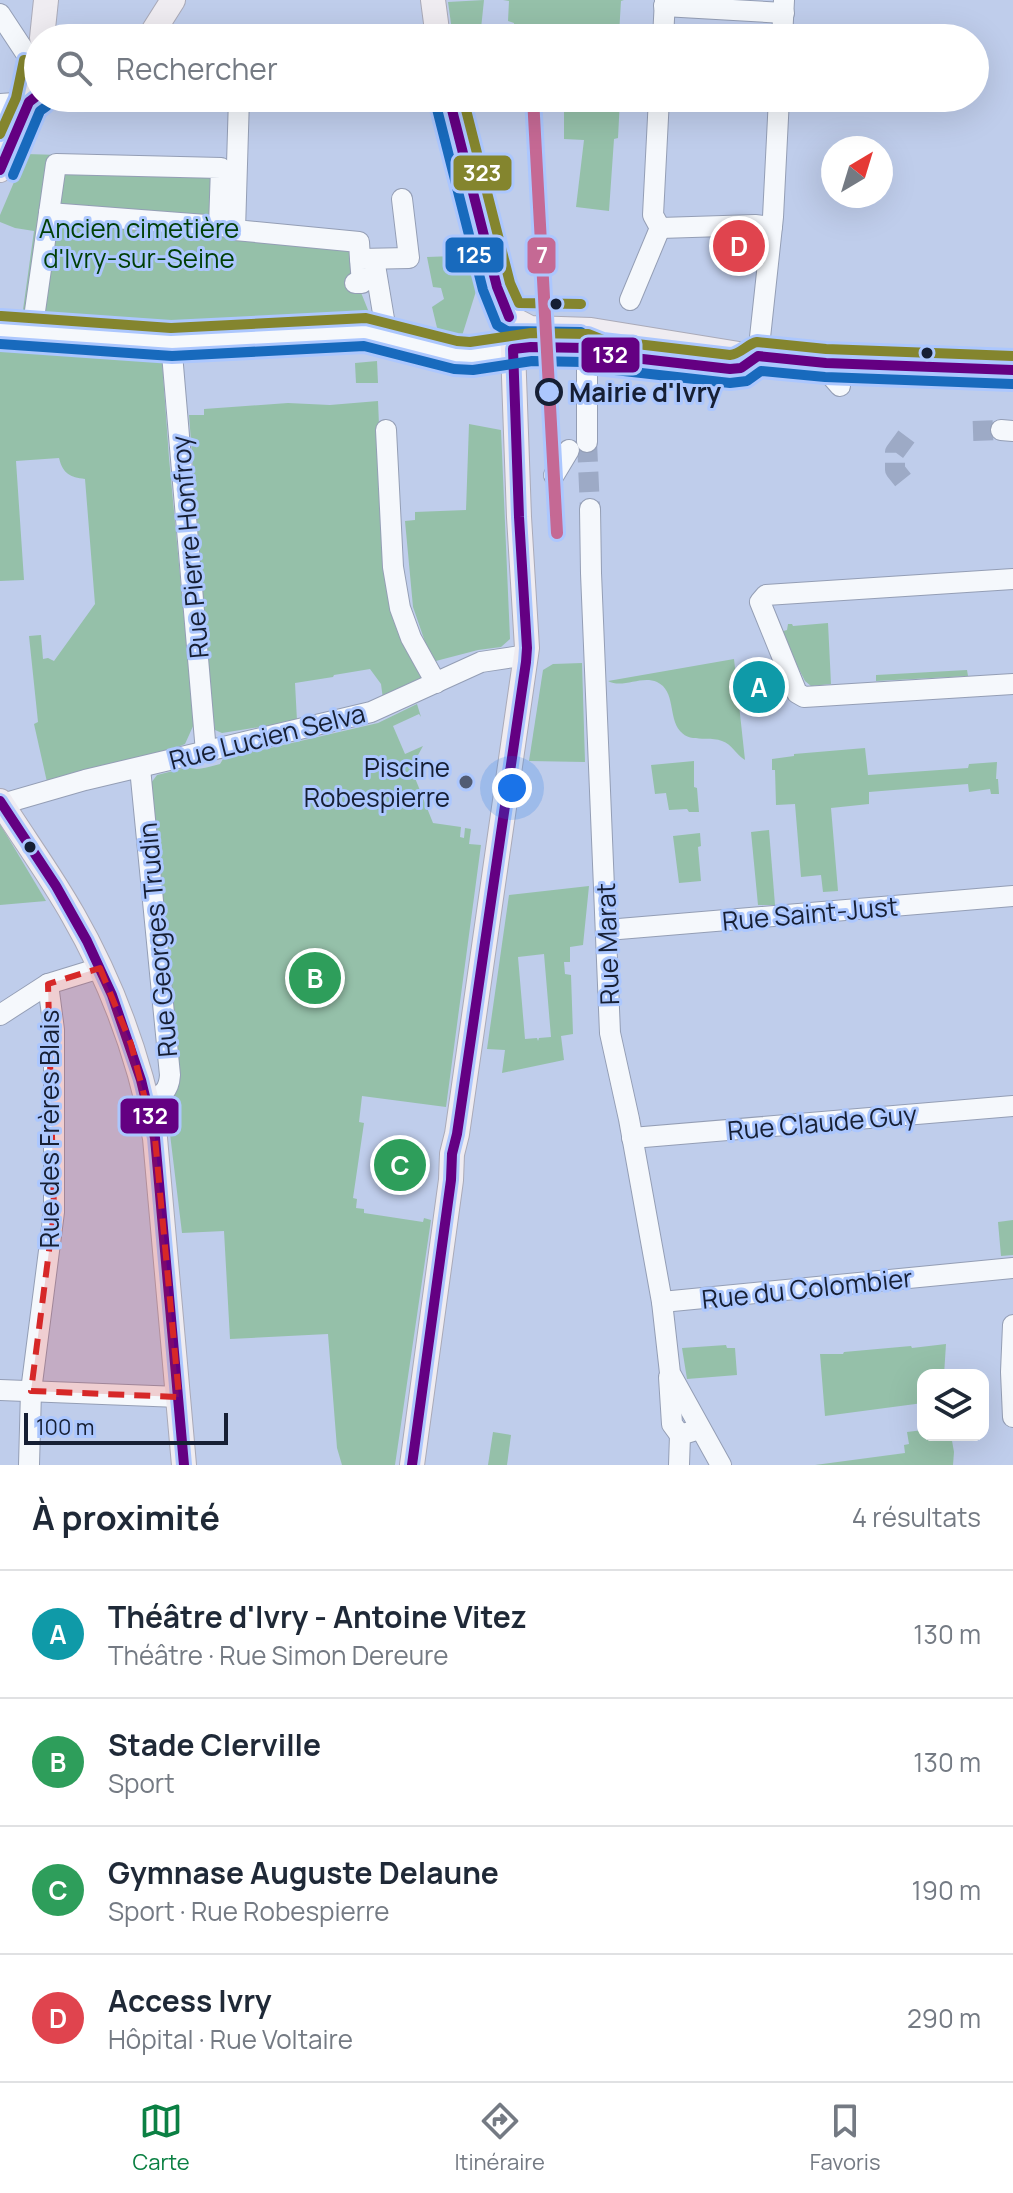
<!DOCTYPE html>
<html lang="fr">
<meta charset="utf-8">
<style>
:root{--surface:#fff;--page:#f2f2f3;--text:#1f2937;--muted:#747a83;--line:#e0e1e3;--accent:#0b8043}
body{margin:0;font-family:Manrope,sans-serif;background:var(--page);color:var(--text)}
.controls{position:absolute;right:24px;bottom:24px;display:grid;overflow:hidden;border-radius:16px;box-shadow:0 8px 32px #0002}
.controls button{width:72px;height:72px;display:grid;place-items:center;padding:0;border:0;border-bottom:2px solid var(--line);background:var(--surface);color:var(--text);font:40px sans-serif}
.compass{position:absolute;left:821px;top:136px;width:72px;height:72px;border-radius:50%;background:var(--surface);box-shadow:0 8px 32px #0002;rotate:38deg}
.scale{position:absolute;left:24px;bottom:20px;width:204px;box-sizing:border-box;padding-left:8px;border:4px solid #161f34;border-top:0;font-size:22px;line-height:28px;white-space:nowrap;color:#161f34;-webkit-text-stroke:6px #acc7fe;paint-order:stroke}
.you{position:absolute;left:512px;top:788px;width:28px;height:28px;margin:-20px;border:6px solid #fff;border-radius:50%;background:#1a73e8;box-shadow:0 0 0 12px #1a73e833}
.badge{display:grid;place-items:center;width:52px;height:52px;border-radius:50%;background:var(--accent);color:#fff;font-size:26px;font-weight:700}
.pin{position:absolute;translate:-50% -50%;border:4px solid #fff;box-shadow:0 2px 8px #0006}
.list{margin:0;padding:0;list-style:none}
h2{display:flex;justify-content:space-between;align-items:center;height:104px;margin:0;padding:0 32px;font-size:34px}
h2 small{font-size:26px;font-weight:400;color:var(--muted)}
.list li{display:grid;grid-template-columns:52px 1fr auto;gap:24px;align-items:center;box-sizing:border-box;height:128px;padding:0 32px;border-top:2px solid var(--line)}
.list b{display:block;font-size:30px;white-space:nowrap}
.list p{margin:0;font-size:26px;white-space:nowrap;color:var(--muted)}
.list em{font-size:26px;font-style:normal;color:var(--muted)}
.icon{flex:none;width:44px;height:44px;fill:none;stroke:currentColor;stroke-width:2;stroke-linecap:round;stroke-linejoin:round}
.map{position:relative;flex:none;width:1013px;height:1465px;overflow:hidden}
.search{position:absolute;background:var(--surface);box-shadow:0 8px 32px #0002;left:24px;right:24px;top:24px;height:88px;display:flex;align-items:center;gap:20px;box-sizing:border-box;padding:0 28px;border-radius:44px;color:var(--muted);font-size:30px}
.sheet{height:616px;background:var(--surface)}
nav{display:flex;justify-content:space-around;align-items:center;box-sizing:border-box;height:112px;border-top:2px solid var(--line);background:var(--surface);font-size:22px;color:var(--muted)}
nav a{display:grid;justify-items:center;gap:4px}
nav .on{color:var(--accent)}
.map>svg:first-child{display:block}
.green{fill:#95c0a9;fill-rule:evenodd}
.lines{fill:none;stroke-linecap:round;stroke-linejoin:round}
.minor-tunnel{stroke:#9daac6;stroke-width:20;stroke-dasharray:20 10;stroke-linecap:butt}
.major-tunnel{stroke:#9daac6;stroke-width:24;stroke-dasharray:24 12;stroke-linecap:butt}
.minor-casing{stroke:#949eb5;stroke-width:22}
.major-casing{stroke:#aaaab8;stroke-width:26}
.minor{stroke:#f5f8fc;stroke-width:20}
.major{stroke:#efecf1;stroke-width:24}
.bus-1-casing{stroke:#acc7fe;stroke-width:16}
.bus-2-casing{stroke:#acc7fe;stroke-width:16}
.bus-3-casing{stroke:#acc7fe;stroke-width:16}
.bus-1{stroke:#640082;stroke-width:10}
.bus-2{stroke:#186abd;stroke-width:10}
.bus-3{stroke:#84852e;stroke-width:10}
.metro-1-casing{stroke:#acc7fe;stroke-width:18}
.metro-1{stroke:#c56994;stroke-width:12}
.marked{fill:#d62828;fill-opacity:0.2;stroke:#d62828;stroke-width:6;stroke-dasharray:16 10;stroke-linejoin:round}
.bus-dot{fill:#161f34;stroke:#acc7fe;stroke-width:3}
.stop-dot{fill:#acc7fe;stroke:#161f34;stroke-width:4}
.poi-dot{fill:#515c74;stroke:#acc7fe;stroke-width:3}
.labels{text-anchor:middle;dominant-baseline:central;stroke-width:6;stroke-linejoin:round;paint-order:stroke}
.park-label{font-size:26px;fill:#003f06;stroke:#acc7fe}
.stop-label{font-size:26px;font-weight:bold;fill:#161f34;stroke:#acc7fe;text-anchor:start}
.street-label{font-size:26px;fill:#161f34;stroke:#acc7fe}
.poi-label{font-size:26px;fill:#161f34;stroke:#acc7fe;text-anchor:end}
.line-badge{stroke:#acc7fe;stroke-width:3}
.badge-label{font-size:22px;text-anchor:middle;font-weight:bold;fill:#fff}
</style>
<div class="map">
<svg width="1013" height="1465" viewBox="0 0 1013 1465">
<rect width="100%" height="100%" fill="#bfcdeb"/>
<g class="green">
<polygon points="484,0 480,38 453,38 448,2"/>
<polygon points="503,0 624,0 621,1 619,34 624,35 624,38 513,38 514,23 508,21 509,1"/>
<polygon points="564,98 620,99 618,138 614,139 609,211 576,207 584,140 564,139"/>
<polygon points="26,154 229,160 227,235 355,248 360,290 370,315 368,317 166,331 21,324 34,231 15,228 0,222 0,215"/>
<polygon points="454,239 473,239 480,276 476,276 477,288 461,339 439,336 432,307 444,299 441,288 433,287 427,257 454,256"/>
<path d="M0 347 154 355 162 360 169 458 194 724 185 744 170 750 47 782 34 724 38 722 29 636 41 635 43 659 48 658 54 661 95 604 85 479C70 477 63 474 59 458L16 461 24 580 0 581Z"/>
<polygon points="377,361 378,383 356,383 355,363"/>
<polygon points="378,401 385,567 423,679 383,699 381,684 370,669 334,675 333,677 295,683 297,721 222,733 215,730 210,690 189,415 204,415 204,409 288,403 330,405"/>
<polygon points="469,424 501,430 510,639 501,647 478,650 432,662 413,607 405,521 415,520 415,512 466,510"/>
<polygon points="828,623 831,684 811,686 805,681 780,632 787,630 788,624 792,624 793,626"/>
<path d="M734 659 745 760C736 755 732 744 722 741 708 735 691 744 680 731 668 717 676 691 657 682 641 675 623 689 608 681Z"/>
<polygon points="582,663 585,762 529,761 543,670 553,664"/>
<polygon points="967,670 968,676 876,681 876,675"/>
<path d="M417 704 421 717 419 714 393 726 405 754 423 746 411 768 433 823 461 827 460 837 464 838 465 828 471 829 469 844 481 845 446 1107 362 1096 359 1122 364 1123 353 1198 357 1199 356 1208 364 1209V1213L423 1222 424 1218 431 1220 395 1465H342L337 1448 328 1334 230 1339 224 1231 182 1233 166 1101 151 783 157 775 189 767C197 772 210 766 220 764L223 759 378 723Z"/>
<polygon points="865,748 868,775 968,768 969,764 997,762 996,779 998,779 999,794 991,794 990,789 969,792 968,784 869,792 869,804 831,808 838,891 823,892 821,875 801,877 795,804 776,805 775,770 772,770 772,759 794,756 794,754"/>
<polygon points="694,761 694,787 697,788 699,812 689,812 687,809 669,810 666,793 655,794 651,765"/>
<polygon points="0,824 46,901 0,905"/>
<polygon points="769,830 775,905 758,905 751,832"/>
<polygon points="700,833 701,846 698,847 701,881 679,883 673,836"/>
<path d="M589 886 583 945 570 947V962H564L565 974 571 975 573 1034 561 1036 564 1060 502 1073 505 1050 487 1049 509 895ZM544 954 551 1037 539 1038 538 1041 537 1038 525 1039 518 957Z"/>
<polygon points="1013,1220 1013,1255 1001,1256 998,1222"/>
<polygon points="946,1344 944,1375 923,1375 923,1403 825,1416 820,1354 843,1354 844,1352 911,1346 912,1348"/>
<polygon points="726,1345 727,1348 735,1348 737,1375 687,1379 682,1348"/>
<polygon points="923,1430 923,1435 951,1435 954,1452 953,1465 815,1465 905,1453 904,1445 909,1444 907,1432"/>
<polygon points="493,1432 511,1435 507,1465 488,1465"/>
</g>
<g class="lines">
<g class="minor-tunnel">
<polyline points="973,431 1001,430"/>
<polyline points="587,442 590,509"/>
<polyline points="903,480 895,470 895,452 912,429"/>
</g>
<polyline class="major-tunnel" points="855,364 892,364"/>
<defs>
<g id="minor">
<polyline points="664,6 784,13"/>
<polyline points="0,14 25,52 38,61"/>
<polyline points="663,38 665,0"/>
<polyline points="782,38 784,0"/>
<polyline points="239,98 235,230 359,242 360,259"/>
<polyline points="659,98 653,215 660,228"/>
<polyline points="0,104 29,102"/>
<polyline points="49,213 232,227"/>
<polyline points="660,228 755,225 772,227"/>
<polyline points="374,259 387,337"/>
<polyline points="355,283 362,283 360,259 409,258 402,199"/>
<polyline points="630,300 660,228"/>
<polyline points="34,318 56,164 221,168 219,226"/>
<polyline points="0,330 171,342 365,332 455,355 471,356 513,349"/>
<polyline points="171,342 206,752"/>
<polyline points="758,356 773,217 779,98"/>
<polyline points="821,364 840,386"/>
<polyline points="386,430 393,567 400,608 411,638 436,683"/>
<polyline points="1001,430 1013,431"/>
<polyline points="587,442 587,348 590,334"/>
<polyline points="554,475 569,450"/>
<polyline points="590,509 591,573 610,1033 629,1119 662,1302 670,1373 721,1465"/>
<polyline points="1013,579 766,595 760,602 797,693 804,697 1013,684"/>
<path d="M140 768 170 1075C169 1091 162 1096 148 1101"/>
<polyline points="2,804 85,780 371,712 481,662 527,655"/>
<polyline points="607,930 1013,896"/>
<polyline points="0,1015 48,984 100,968"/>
<polyline points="632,1138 1013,1106"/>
<polyline points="662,1302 1013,1268"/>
<polyline points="1013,1325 1011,1372 1013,1417"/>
<polyline points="669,1377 672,1424 680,1435"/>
<polyline points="0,1390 179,1397"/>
<polyline points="29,1465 31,1391 54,1212 54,1030 48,984"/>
<polyline points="679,1465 680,1435 693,1431"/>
</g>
<g id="major">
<polyline points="433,0 438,38"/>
<polyline points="42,38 46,0"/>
<polyline points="149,38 173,0"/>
<polyline points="0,170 29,102 38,63"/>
<polyline points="509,317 530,328 591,330 782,361 855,364"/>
<polyline points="513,349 575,347 626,350"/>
<polyline points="892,364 1013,370"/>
<path d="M0 801C24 839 51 876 73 915 112 983 140 1060 155 1138L184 1465"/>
<polyline points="412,1465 451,1180 452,1154 457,1134 527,648 519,517 513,349 509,317 497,287 449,98"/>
</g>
</defs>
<use href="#minor" class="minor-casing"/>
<use href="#major" class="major-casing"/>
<use href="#minor" class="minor"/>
<use href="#major" class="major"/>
<defs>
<g id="bus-1">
<polyline points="449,98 497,287 509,317"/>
<polyline points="0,170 29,102 38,95"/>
<polyline points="0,801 56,886 87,941 112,995 141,1080 155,1138 184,1465"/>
<polyline points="412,1465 451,1180 452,1154 457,1134 526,662 527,648 519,517 513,349 531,347 587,348 599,354 730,369 741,368 758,356 826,363 1013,370"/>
</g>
<g id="bus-2">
<polyline points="435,101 483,290 497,325 507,331 581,332"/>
<polyline points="13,175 40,111 47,106"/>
<polyline points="0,344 172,356 364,346 454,369 473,370 532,361 584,362 597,368 730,383 747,381 761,371 825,377 1012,384"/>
</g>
<g id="bus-3">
<polyline points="463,98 510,283 519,303 581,304"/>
<polyline points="0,134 16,98 24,60"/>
<path d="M1 316 171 328 366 318 457 341 470 342 531 333 588 334 603 340 730 355C741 354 747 344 757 342L826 349 1013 356"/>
</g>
</defs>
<use href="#bus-1" class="bus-1-casing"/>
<use href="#bus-2" class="bus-2-casing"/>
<use href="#bus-3" class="bus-3-casing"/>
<use href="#bus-1" class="bus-1"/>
<use href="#bus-2" class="bus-2"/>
<use href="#bus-3" class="bus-3"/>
<defs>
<polyline id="metro-1" points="533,98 557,533"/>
</defs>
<use href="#metro-1" class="metro-1-casing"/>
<use href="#metro-1" class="metro-1"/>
</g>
<path class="marked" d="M100 968 131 1044 155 1138 179 1397 31 1391 54 1212 48 984Z"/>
<g class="bus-dot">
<circle cx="556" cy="304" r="7"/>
<circle cx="927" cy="353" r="7"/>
<circle cx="30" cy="847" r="7"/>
</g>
<circle class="stop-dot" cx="549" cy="392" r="12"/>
<circle class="poi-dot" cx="466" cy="782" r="8"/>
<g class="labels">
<g class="park-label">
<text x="139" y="228">Ancien cimetière<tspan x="139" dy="30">d'Ivry-sur-Seine</tspan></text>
</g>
<g class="stop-label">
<text x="569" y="392">Mairie d'Ivry</text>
</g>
<g class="street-label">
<text transform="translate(189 547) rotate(-95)">Rue Pierre Honfroy</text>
<text transform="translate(267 736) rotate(-14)">Rue Lucien Selva</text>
<text transform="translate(810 913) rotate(-5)">Rue Saint-Just</text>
<text transform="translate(157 940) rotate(-95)">Rue Georges Trudin</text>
<text transform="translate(607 944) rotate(-92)">Rue Marat</text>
<text transform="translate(822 1122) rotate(-5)">Rue Claude Guy</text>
<text transform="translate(49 1129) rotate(-90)">Rue des Frères Blais</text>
<text transform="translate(807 1288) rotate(-6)">Rue du Colombier</text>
</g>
<g class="poi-label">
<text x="450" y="767">Piscine<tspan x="450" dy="30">Robespierre</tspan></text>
</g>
</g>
<g class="line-badge">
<rect x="452" y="154" width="61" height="38" rx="8" fill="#84852e"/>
<rect x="444" y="236" width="61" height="38" rx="8" fill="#186abd"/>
<rect x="526" y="236" width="31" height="39" rx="8" fill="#c56994"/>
<rect x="580" y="336" width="61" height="38" rx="8" fill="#640082"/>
<rect x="119" y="1097" width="61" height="38" rx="8" fill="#640082"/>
</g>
<g class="badge-label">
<text x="482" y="181">323</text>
<text x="474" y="263">125</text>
<text x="542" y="263">7</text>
<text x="610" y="363">132</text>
<text x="150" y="1124">132</text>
</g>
</svg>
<div class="controls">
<button><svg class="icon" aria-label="layers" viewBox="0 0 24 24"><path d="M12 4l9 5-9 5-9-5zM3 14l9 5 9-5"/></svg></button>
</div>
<svg class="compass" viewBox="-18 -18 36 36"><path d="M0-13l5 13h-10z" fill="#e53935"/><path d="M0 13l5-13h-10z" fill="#747a83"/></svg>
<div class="scale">100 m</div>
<div class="you"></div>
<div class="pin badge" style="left:759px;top:687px;background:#0f9aa8">A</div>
<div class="pin badge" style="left:315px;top:978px;background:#2e9e5b">B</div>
<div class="pin badge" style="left:400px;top:1165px;background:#2e9e5b">C</div>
<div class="pin badge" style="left:739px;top:246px;background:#e0444e">D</div>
<div class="search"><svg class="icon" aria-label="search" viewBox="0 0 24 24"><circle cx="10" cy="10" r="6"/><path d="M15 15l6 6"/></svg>Rechercher</div>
</div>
<section class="sheet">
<h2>À proximité<small>4 résultats</small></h2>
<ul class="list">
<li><span class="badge" style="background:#0f9aa8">A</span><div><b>Théâtre d'Ivry - Antoine Vitez</b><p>Théâtre · Rue Simon Dereure</p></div><em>130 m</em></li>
<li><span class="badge" style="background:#2e9e5b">B</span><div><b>Stade Clerville</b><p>Sport</p></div><em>130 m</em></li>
<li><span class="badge" style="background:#2e9e5b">C</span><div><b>Gymnase Auguste Delaune</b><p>Sport · Rue Robespierre</p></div><em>190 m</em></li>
<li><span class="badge" style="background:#e0444e">D</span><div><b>Access Ivry</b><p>Hôpital · Rue Voltaire</p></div><em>290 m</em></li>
</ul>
</section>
<nav>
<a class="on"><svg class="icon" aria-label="map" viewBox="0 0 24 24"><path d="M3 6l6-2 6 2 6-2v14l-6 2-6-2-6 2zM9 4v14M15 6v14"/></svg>Carte</a>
<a><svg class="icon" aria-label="directions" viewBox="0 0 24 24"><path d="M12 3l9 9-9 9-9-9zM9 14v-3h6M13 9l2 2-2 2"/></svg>Itinéraire</a>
<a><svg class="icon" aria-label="saved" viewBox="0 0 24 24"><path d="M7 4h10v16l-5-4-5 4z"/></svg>Favoris</a>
</nav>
